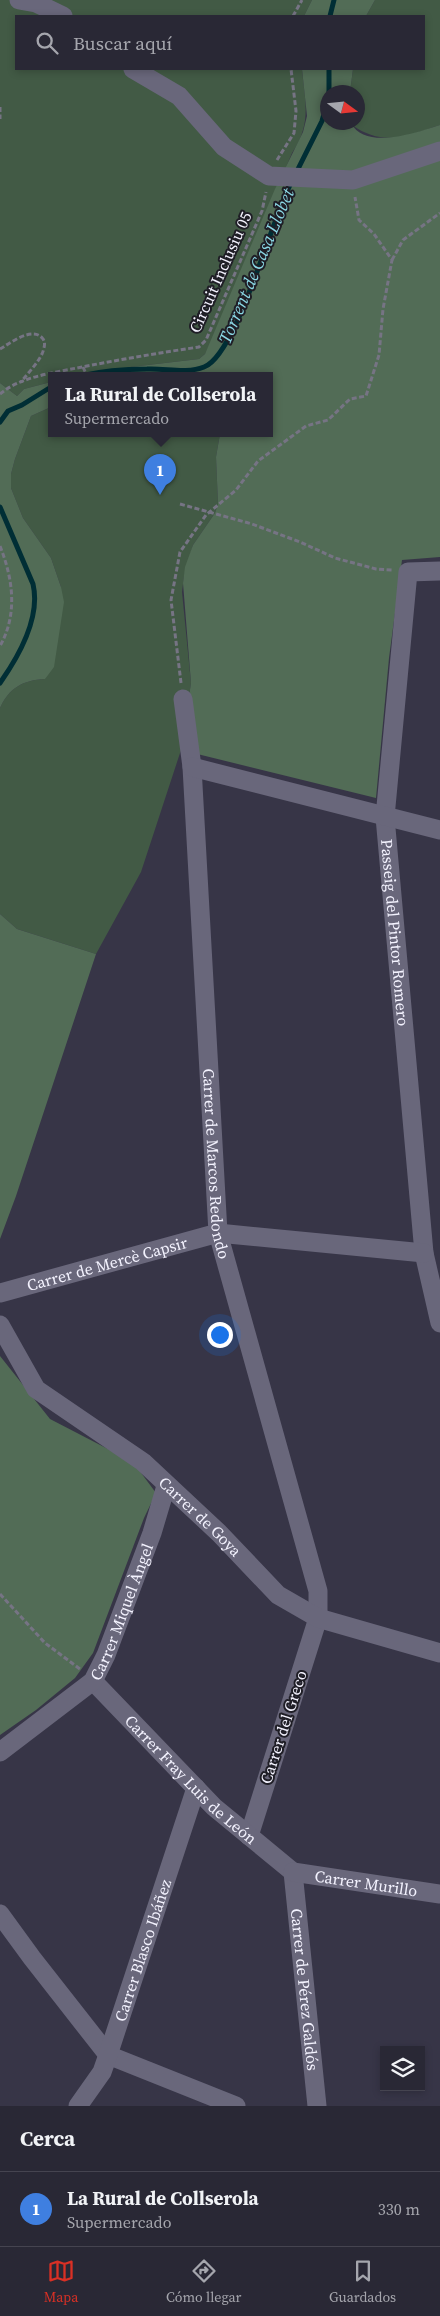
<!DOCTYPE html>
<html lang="es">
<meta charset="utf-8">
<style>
:root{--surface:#292835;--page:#31303d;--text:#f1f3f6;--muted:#a5a6ad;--line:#454450;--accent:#d93025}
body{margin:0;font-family:"Source Serif 4",serif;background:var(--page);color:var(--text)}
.controls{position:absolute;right:15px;bottom:15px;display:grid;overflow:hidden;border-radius:0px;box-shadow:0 2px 8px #0003}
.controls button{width:45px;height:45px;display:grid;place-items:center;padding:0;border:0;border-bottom:1px solid var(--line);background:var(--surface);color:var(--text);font:25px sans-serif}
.compass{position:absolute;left:320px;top:85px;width:45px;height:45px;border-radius:50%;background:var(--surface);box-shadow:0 2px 8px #0003;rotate:105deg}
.you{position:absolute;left:219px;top:1334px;width:18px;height:18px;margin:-12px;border:4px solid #fff;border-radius:50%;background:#1a73e8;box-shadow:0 0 0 8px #1a73e833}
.badge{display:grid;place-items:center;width:32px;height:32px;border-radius:50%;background:var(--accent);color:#fff;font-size:16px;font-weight:700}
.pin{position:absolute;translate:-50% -41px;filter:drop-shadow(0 1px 2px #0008)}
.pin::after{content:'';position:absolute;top:26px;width:18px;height:15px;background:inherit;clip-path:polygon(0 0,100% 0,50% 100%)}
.popup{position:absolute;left:48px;top:372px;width:225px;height:65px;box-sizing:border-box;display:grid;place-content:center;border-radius:0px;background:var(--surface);filter:drop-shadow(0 1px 4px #0005);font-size:16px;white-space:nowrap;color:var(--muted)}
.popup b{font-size:19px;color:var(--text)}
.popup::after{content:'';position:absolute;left:50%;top:100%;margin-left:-10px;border:10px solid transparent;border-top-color:var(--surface)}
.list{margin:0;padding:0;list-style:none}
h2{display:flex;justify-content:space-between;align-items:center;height:65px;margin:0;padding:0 20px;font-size:21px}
h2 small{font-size:16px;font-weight:400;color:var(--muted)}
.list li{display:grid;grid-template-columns:32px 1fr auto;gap:15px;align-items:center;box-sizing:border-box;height:75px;padding:0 20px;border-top:1px solid var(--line)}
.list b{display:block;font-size:19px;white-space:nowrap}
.list p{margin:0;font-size:16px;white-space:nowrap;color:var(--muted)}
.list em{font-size:16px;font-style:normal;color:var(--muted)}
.icon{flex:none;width:28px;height:28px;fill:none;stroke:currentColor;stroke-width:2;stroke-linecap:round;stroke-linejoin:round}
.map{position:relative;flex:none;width:440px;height:2106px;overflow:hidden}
.search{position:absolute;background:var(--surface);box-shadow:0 2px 8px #0003;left:15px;right:15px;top:15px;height:55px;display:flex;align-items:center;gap:12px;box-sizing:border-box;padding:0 18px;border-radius:0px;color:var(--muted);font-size:19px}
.sheet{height:140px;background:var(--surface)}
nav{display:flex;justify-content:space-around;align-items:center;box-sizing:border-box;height:70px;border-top:1px solid var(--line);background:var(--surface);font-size:14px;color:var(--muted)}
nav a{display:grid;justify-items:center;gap:2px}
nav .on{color:var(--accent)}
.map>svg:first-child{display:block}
.green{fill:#425a45}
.forest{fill:#526c56}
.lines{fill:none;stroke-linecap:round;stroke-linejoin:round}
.stream{stroke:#002e35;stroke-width:5}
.path{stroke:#767484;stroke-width:3;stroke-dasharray:5 2.5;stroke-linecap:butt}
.minor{stroke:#69677b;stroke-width:19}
.labels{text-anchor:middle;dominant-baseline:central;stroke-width:4;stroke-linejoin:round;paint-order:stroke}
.street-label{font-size:16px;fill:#f3f2fe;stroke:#1f1e26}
.water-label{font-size:18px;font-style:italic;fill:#8ad7e4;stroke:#1f1e26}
</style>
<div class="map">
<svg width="440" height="2106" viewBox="0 0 440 2106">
<rect width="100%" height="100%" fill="#373547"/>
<g class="green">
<path d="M0 0H312L304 16H16V69H302C305 102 312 123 292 153L213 339 205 354 199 359 131 367 83 376H51V382L24 389 17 396 0 383Z"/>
<path d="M375 0H440V125C407 136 383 147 352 125L351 123 358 122V92H350L353 69H424V16H366Z"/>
<path d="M51 407V434H220L216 457 218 504 215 513 193 545 184 576 182 592 191 683 181 750 141 872 96 954 17 929 0 914V708C9 688 23 680 45 679L61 587 51 558 23 518 11 488V474L15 459 31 416Z"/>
</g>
<g class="forest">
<polygon points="312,0 375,0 366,16 304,16"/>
<path d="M302 69H353L350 92H328V122L351 123C365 151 418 132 440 125V557L402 560 389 658 376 798 181 750 191 683 183 583 185 567 193 545 215 513 218 504 216 457 220 434H269V376H83L131 367 199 359 205 354 275 189 303 132 307 116Z"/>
<path d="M51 382V407L31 416 15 459 11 474V488L23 518 51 558 61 587 64 602 54 667 45 679C23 680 9 688 0 708V383L17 396 24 389Z"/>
<polygon points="0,914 17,929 96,954 16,1196 0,1239"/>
<polygon points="0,1356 50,1419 133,1462 156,1493 144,1518 93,1653 75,1678 36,1710 0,1735"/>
</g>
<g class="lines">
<g class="stream">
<polyline points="330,16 334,0"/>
<polyline points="329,92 329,69"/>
<polyline points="296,173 322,121 328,100"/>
<path d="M80 376C102 371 125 369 147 369 166 368 186 374 204 367 237 355 272 217 292 181"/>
<polyline points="0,422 8,411 22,405 51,387"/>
<path d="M0 507 33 584C41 618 19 656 0 683"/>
</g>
<g class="path">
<polyline points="293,16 302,0"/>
<polyline points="0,107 0,119"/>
<polyline points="277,160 294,133 296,111 291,69"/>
<polyline points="392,260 403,240 440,213"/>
<path d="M0 349C9 344 33 325 43 339 46 343 44 349 42 354 37 364 28 373 21 382"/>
<polyline points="83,367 87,376"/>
<path d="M0 394C20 377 52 373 77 368 117 360 158 353 199 347L206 340 262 211 266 192"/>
<polyline points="180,504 252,524 300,542 335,558 376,569 392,570"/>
<path d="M0 546C13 579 18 614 0 646"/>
<polyline points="181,683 171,600 180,552 206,515 236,490 258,461 306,426 328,420 350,399 366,396 379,355 383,309 392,260 374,234 359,220 355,197"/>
<polyline points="0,1594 45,1643 80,1669"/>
</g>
<g class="minor">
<polyline points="19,0 36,3 63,16"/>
<polyline points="133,69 179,96 224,147 269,176 353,180 440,151"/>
<path id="s1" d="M440 571 408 572 385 817 424 1253 440 1323"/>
<path id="s2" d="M183 699 192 767 218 1233 318 1591V1618L249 1836"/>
<polyline points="192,767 440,830"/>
<path id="s3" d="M0 1293 218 1233 424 1253"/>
<path id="s4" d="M0 1325 36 1389 143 1462 219 1533 278 1595 318 1618 440 1653"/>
<path id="s5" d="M93 1681 214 1807 293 1872"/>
<path id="s6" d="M0 1752 93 1681 106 1655 152 1533 166 1486"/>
<path id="s7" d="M293 1872 317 2106"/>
<path id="s8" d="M293 1872 440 1894"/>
<polyline points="0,1914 32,1958 108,2055 236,2106"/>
<path id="s9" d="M78 2106 102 2072 108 2055 196 1788"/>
</g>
</g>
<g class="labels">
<g class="street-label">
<text transform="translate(220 272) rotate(-66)">Circuit Inclusiu 05</text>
<text stroke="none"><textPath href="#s1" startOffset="394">Passeig del Pintor Romero</textPath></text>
<text stroke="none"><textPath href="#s2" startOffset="466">Carrer de Marcos Redondo</textPath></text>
<text stroke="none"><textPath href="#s3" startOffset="111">Carrer de Mercè Capsir</textPath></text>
<text stroke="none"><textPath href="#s4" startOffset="282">Carrer de Goya</textPath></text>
<text stroke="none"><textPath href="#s6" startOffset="192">Carrer Miquel Àngel</textPath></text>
<text transform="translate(283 1727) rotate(-72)">Carrer del Greco</text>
<text stroke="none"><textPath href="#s5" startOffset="139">Carrer Fray Luis de León</textPath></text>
<text stroke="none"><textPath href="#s8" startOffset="74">Carrer Murillo</textPath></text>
<text stroke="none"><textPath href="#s9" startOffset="170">Carrer Blasco Ibáñez</textPath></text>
<text stroke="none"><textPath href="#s7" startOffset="118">Carrer de Pérez Galdós</textPath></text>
</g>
<g class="water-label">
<text transform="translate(256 266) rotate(-67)">Torrent de Casa Llobet</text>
</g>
</g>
</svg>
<div class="controls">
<button><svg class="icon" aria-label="layers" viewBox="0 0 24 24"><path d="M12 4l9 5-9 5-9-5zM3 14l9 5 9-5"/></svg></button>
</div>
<svg class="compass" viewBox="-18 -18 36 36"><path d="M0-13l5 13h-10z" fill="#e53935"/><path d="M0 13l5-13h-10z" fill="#a5a6ad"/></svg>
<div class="you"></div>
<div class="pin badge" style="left:160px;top:495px;background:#3f7fe0">1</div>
<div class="popup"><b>La Rural de Collserola</b>Supermercado</div>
<div class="search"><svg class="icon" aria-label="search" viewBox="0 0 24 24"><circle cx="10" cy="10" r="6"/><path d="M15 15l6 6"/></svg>Buscar aquí</div>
</div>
<section class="sheet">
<h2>Cerca<small></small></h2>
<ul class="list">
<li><span class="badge" style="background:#3f7fe0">1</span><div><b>La Rural de Collserola</b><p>Supermercado</p></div><em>330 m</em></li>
</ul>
</section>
<nav>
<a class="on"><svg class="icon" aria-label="map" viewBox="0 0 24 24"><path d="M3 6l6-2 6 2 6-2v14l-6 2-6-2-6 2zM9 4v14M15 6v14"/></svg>Mapa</a>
<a><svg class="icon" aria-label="directions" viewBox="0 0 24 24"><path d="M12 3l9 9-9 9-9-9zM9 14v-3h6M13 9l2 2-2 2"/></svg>Cómo llegar</a>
<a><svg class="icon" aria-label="saved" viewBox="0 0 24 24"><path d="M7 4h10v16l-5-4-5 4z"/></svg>Guardados</a>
</nav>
